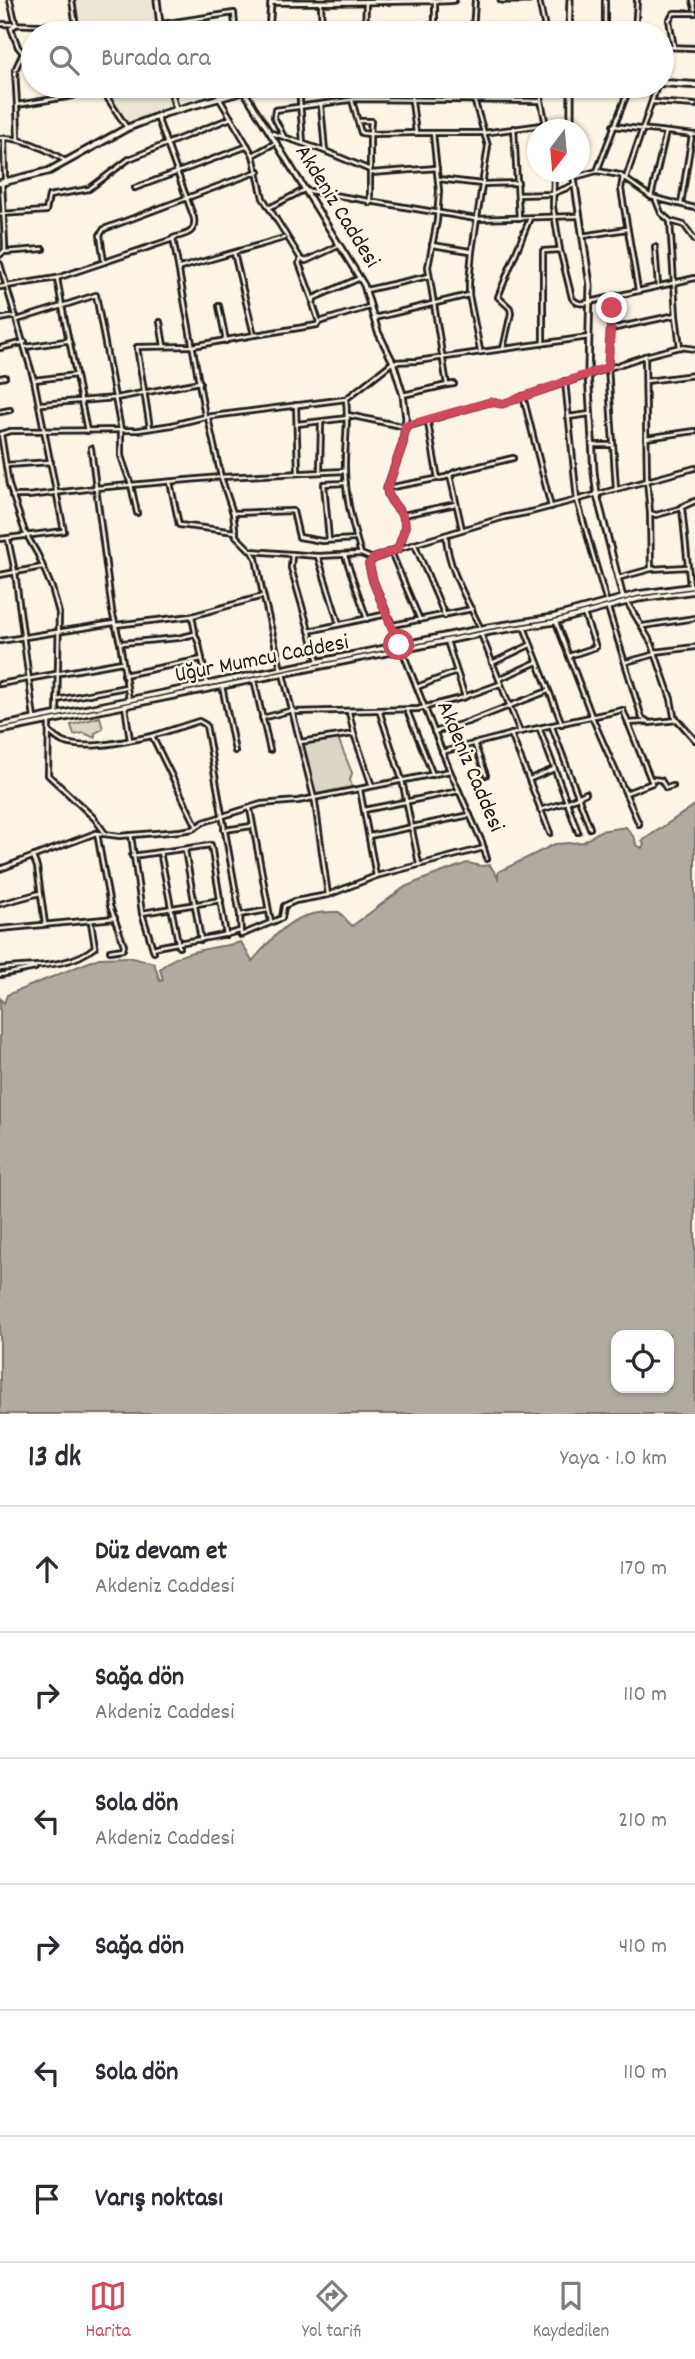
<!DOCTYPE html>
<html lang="tr">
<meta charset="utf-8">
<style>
:root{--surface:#fff;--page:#f2f2f3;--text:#2b2b33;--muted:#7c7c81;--line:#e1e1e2;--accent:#d1495b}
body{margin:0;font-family:Dekko,sans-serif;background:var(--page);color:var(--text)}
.controls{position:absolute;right:21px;bottom:21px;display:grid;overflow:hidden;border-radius:14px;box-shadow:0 2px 5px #0004}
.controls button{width:63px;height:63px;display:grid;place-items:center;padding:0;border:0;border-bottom:2px solid var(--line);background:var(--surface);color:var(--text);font:35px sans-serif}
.compass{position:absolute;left:527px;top:119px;width:63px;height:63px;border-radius:50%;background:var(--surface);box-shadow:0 2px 5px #0004;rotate:196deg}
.stop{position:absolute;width:21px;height:21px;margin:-16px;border:5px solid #d1495b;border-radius:50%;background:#fff}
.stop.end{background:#d1495b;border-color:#fff;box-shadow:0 2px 7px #0008}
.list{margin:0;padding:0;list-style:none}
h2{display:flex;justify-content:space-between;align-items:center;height:91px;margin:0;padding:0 28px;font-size:30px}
h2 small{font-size:23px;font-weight:400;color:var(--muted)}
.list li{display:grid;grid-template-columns:46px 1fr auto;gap:21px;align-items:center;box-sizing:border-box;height:126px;padding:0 28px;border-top:2px solid var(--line)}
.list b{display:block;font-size:26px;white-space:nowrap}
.list p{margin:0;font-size:23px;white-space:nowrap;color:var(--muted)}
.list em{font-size:23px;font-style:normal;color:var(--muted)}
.icon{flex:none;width:38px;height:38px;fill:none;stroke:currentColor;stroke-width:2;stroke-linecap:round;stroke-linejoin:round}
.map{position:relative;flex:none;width:695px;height:1414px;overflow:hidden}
.search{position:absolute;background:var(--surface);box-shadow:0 2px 5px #0004;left:21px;right:21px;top:21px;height:77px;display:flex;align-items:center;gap:18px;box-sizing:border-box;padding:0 24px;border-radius:38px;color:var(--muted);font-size:26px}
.sheet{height:847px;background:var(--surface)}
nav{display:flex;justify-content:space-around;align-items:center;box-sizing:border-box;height:98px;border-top:2px solid var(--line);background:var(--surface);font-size:19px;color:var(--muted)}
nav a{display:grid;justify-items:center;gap:4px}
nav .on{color:var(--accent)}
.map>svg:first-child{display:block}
.built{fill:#ebe5d6}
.green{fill:#dbd5c8;stroke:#7c7872;stroke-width:2}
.water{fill:#b0aba1;stroke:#75726c;stroke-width:2;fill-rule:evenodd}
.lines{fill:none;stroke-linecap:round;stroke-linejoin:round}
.minor-casing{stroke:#1c1c1c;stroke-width:8}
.tertiary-casing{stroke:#1c1c1c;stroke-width:9}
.secondary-casing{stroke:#1c1c1c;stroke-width:10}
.minor{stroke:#fcf5e5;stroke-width:2.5}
.tertiary{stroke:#fcf5e5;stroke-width:3.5}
.secondary{stroke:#fcf5e5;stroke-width:4.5}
.route{stroke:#d1495b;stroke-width:9}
.labels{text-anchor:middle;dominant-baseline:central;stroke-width:5;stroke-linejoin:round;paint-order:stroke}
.street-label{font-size:23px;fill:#1c1c1c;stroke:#fcf5e5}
</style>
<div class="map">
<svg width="695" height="1414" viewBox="0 0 695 1414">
<rect width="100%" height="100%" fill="#fcf5e5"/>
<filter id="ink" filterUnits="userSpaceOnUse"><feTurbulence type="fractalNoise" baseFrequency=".0143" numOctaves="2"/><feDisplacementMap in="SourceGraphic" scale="14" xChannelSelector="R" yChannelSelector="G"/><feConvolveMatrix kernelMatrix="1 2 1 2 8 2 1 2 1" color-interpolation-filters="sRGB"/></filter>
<g filter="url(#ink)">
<g class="built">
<polygon points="75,0 153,0 157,32 81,33"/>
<polygon points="107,86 166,86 170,104 165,111 128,124 121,116"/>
</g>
<g class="green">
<polygon points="100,717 103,729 95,733 95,738 84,733 74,735 71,725"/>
<polygon points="338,738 352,773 350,780 352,787 317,794 314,792 303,744"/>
</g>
<path class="water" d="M695 805V1414H0V998L4 1003 7 995 99 958 128 957 154 963 160 981 163 980 160 969C179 949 215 949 241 942L252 961C281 930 292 910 339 912L352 926 405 887 424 879 467 863 482 866 490 865 498 878V872L555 844 583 842 600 831 626 827 635 839 636 845 642 848 644 844 642 841ZM616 1335H669V1388H616Z"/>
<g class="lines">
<defs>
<g id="minor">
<polyline points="10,0 16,25 11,28 18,47 23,53 15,70 17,105"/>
<polyline points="72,0 77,33"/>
<polyline points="539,0 546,33"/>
<polyline points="693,0 695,9"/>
<polyline points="321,3 322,33"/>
<polyline points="435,3 435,33"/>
<polyline points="0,24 76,26"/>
<polyline points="161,24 234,13 235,26 232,33"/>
<polyline points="365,25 436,25"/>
<polyline points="365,33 366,3"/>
<polyline points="473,33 475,0"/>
<polyline points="605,33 605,0"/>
<polyline points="635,33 637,0"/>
<polyline points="662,47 695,48"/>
<polyline points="674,47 669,20 674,13 695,13"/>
<polyline points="80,86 84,90 105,94 127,128"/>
<polyline points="234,86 236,93"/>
<polyline points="299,86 303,143"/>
<polyline points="410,86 416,133 483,133 571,121"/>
<polyline points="470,86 488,146 472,251 469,283 469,295 480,350"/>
<polyline points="542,86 541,101 547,130"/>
<polyline points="219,98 253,155 263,198 301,259 306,261 338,246"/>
<polyline points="352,100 361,133 370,134 370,203"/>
<polyline points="653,102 695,105"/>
<polyline points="321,105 325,151"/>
<path d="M157 117 194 218C196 234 186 234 173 238L205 416"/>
<polyline points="360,121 371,121 370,134 416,133"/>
<polyline points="613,126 695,135"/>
<polyline points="514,128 519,218"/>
<polyline points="272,133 325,151 370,170"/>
<polyline points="284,137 274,117 275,110 357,99 541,101"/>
<path d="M0 138C24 137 47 149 67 162"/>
<polyline points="4,138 5,180"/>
<polyline points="18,139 17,105 73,96 81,89"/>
<polyline points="253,155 275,143"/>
<polyline points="597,171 630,86"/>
<path d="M554 172 553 207 560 250 572 298C577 305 583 304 590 302L695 278"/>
<polyline points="371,173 437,168"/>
<polyline points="575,177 597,171 620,175 651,197 695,208"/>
<polyline points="623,177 621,189 638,290"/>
<polyline points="626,178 657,86"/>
<polyline points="439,179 482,184 518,183"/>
<polyline points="135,188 248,146"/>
<polyline points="518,195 552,194 574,185"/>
<polyline points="651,197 666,132"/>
<polyline points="655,198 661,213 670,221 684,225 695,240"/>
<polyline points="681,204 692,135"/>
<polyline points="269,208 304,190 476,219 578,216"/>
<polyline points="0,214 46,211 49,196 89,189 129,159 231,118"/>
<polyline points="582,236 627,229"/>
<polyline points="432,245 470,251"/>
<polyline points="655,247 658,286"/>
<polyline points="4,252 43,249"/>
<polyline points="0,255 5,250 5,243 2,183"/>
<polyline points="301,259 299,263 313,301"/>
<polyline points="104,262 100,235 104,229 259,171"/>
<polyline points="0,264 34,380 64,531 0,539"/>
<polyline points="180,268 284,238"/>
<polyline points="57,278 173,239"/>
<polyline points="0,287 57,278 62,306 17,320"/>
<polyline points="366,290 429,276"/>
<polyline points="612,298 608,367 616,489"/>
<polyline points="219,306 226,341"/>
<polyline points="676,316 680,347"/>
<polyline points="374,318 469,295"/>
<polyline points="0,319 16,316"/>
<polyline points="160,322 164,346"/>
<polyline points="319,322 313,304 314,298 360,278"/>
<polyline points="611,329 676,315 670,221"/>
<polyline points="255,335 317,325 319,322 369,307"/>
<polyline points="69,342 62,306 96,295 121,430 121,456 131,485 137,513"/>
<polyline points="543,343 543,251 559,250"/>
<polyline points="26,347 65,341 69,341 70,344 76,375 34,380"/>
<polyline points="0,348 25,342"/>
<polyline points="503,349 511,313 510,308 498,297 530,218"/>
<polyline points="645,356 647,480 650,513 656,515 682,508 690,586"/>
<polyline points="76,376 87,431"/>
<polyline points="0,378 5,377"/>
<polyline points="565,381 577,500 607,603"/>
<polyline points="646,381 695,375"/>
<polyline points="447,385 454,384"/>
<polyline points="403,395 447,385 428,267 437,221 439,191 433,133"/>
<polyline points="523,396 551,507"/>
<path d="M346 399C349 424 344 447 345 472 346 500 353 528 361 554L373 559"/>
<polyline points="41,404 116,398 200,382"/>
<polyline points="296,405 298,472"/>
<polyline points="0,412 10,410"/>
<polyline points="348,415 406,427 490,402 502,404 645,356 680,347 695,349"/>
<polyline points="568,417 590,414"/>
<polyline points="208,418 221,477 233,513 236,536 251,551 318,556 361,554"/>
<polyline points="428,423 438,479"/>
<polyline points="297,424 348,418"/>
<polyline points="150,428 137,347 193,346 254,335 234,253"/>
<polyline points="0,434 11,431 139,430 172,425 205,417 346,399 393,362 417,361 589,337"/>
<polyline points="1,434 9,485 25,532 38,555 52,588 59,613 57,714"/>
<polyline points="646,438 695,431"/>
<polyline points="592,445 613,445"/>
<polyline points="91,448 96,488 221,477 345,471"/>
<polyline points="6,465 51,462"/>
<polyline points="320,471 321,422"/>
<polyline points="450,475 462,529"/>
<polyline points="170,482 179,525 236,532"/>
<polyline points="387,488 446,477 455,472 513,458"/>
<polyline points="12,496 28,496 96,488 112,611 120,643 129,700"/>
<polyline points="682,507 695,501"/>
<polyline points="233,513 293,511 299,537 322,541 355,539"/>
<polyline points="650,513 651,569"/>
<polyline points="403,515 456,504"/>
<path d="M446 535C447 567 467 600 481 629"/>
<polyline points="8,539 15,572 34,719"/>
<polyline points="329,540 324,484 346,483"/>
<polyline points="415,545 445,616"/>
<polyline points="398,549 505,517 531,512 695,468"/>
<polyline points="251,551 256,558 262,590 281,669"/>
<polyline points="391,552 420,620"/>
<polyline points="292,554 291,568 318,661"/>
<polyline points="345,556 367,619"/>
<polyline points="318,557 339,624"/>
<polyline points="0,575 42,567"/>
<polyline points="618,578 651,569 687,567"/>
<polyline points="627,602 652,644 671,699 674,716 695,740"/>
<polyline points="608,608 642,718 650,723 677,720"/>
<polyline points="556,622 592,717 639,824"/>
<polyline points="115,625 192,616"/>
<polyline points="393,625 472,609"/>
<polyline points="643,626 695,618"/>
<polyline points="524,627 562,724"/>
<polyline points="309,631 387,614"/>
<polyline points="195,632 192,616 263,596"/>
<polyline points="481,634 520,732"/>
<polyline points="0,641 114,623"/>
<polyline points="122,643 178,638 195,634 199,644 207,684"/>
<polyline points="402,650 450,771 482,842 487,859"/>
<polyline points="655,652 695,647"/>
<polyline points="569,656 596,647 584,614"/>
<polyline points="626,662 656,654"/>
<polyline points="492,663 530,645"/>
<polyline points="283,674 315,802 328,895"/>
<polyline points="124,675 202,659"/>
<polyline points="499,679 537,662"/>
<polyline points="254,680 270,750"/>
<polyline points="0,684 122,662"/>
<polyline points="222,686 235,751"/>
<polyline points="417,687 456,672"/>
<polyline points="467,696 500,684"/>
<polyline points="57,700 126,687"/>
<polyline points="125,706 130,740"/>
<polyline points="379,710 402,780 419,864"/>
<polyline points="407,710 433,775"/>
<polyline points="293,712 418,709 465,697 447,641"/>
<polyline points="349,712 354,734 372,786"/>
<polyline points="262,718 293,710"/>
<polyline points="49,721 48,775 94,818 105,833"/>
<polyline points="628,723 645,722"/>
<polyline points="552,727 590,828"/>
<path d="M49 732C53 735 58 740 63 742 88 751 126 741 152 736L196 825"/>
<polyline points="434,732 468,722 548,691"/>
<polyline points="511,734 550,833"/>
<polyline points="152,736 199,721 206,725 240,915 241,935 282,918 284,906 295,901 328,895 376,876"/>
<polyline points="300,742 354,734"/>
<polyline points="474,743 486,775"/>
<polyline points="442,752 520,732 623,710 652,783 626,793"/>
<polyline points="530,779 554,769"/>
<polyline points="651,779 661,780 666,788 673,786"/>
<polyline points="360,790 376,876 484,848"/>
<polyline points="250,809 271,922"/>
<polyline points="364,810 459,791"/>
<polyline points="540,810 567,802 540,730"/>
<polyline points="224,830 252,826"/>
<polyline points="578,832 567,802 586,793"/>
<polyline points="97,833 110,906 124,945 123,949 110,951"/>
<polyline points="131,835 142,913 154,952"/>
<polyline points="369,836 470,815"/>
<polyline points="185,850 201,940"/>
<polyline points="160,852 179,947"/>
<polyline points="132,856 211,845 226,935"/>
<polyline points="33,857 37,867 45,924"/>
<polyline points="0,869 96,833 120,836 180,831 193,829 204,822 261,804 298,801 450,771"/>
<polyline points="0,904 40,893"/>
<polyline points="142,913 221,900"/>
<polyline points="240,915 268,910"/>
<polyline points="0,929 115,918"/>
<path d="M153 948C182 941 211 939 240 931"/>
<path d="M0 969C32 965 68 969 95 947L91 922"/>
<polyline points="0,975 35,968"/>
</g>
<g id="tertiary">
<polyline points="157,0 161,33"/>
<polyline points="501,0 529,0"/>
<path d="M271 2C318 3 364 2 411 1 426 0 439 2 454 0"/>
<polyline points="269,33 271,2"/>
<polyline points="569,33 570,0"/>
<polyline points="170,86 176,110"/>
<polyline points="571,86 571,130"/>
<path d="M244 91 364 285 378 332 393 362 403 395 406 418 403 443 387 489C388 504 406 511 405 526 405 533 400 542 398 549L373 559 369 564 373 581 402 650"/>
<polyline points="573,172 590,285 588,373 594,472 597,495 623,598"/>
<polyline points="0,726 489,627 553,617 637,594 695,586"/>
<polyline points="0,731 490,632 554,622 638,599 695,591"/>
</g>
<g id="secondary">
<polyline points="662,83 695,85"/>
<polyline points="0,183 49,171 127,128 166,113 262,86"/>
</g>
</defs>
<use href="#minor" class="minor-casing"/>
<use href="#tertiary" class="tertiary-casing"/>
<use href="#secondary" class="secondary-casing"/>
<use href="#minor" class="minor"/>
<use href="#tertiary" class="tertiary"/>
<use href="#secondary" class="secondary"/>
</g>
</g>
<g class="lines" filter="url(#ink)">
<path class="route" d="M399 645 373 581 369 564 373 559 398 549C400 542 405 533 405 526 406 511 388 504 387 489L403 443 405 426 490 402 502 404 608 367 612 308"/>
</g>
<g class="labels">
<g class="street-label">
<text transform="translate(336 207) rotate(58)">Akdeniz Caddesi</text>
<text transform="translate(262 660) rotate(-11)">Uğur Mumcu Caddesi</text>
<text transform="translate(469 767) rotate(67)">Akdeniz Caddesi</text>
</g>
</g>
</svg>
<div class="controls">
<button><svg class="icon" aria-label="locate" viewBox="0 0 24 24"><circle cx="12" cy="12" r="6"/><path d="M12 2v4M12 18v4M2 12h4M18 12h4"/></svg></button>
</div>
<svg class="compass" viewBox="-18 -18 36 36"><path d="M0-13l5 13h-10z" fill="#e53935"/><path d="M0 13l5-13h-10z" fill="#7c7c81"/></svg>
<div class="stop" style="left:399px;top:645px"></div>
<div class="stop end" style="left:612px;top:308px"></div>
<div class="search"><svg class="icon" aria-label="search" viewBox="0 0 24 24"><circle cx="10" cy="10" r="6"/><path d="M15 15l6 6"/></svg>Burada ara</div>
</div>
<section class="sheet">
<h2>13 dk<small>Yaya · 1.0 km</small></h2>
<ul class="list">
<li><svg class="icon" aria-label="ahead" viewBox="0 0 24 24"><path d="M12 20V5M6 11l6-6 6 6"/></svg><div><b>Düz devam et</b><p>Akdeniz Caddesi</p></div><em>170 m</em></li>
<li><svg class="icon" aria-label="right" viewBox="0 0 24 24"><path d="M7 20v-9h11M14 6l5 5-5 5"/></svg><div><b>Sağa dön</b><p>Akdeniz Caddesi</p></div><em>110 m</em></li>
<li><svg class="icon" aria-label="left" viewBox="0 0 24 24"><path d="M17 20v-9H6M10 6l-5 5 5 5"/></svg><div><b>Sola dön</b><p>Akdeniz Caddesi</p></div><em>210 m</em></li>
<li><svg class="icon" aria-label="right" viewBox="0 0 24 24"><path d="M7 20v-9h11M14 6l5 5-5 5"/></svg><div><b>Sağa dön</b></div><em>410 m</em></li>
<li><svg class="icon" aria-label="left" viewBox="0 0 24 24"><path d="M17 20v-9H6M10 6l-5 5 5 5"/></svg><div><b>Sola dön</b></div><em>110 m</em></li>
<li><svg class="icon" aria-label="arrive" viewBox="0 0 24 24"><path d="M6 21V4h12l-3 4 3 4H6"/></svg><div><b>Varış noktası</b></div></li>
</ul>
</section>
<nav>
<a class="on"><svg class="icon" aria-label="map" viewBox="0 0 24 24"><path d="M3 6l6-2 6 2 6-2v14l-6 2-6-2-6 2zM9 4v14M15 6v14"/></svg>Harita</a>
<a><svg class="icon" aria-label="directions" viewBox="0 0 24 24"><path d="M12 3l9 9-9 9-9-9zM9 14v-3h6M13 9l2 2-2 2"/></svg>Yol tarifi</a>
<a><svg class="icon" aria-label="saved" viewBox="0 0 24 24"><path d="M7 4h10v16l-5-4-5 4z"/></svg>Kaydedilen</a>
</nav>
